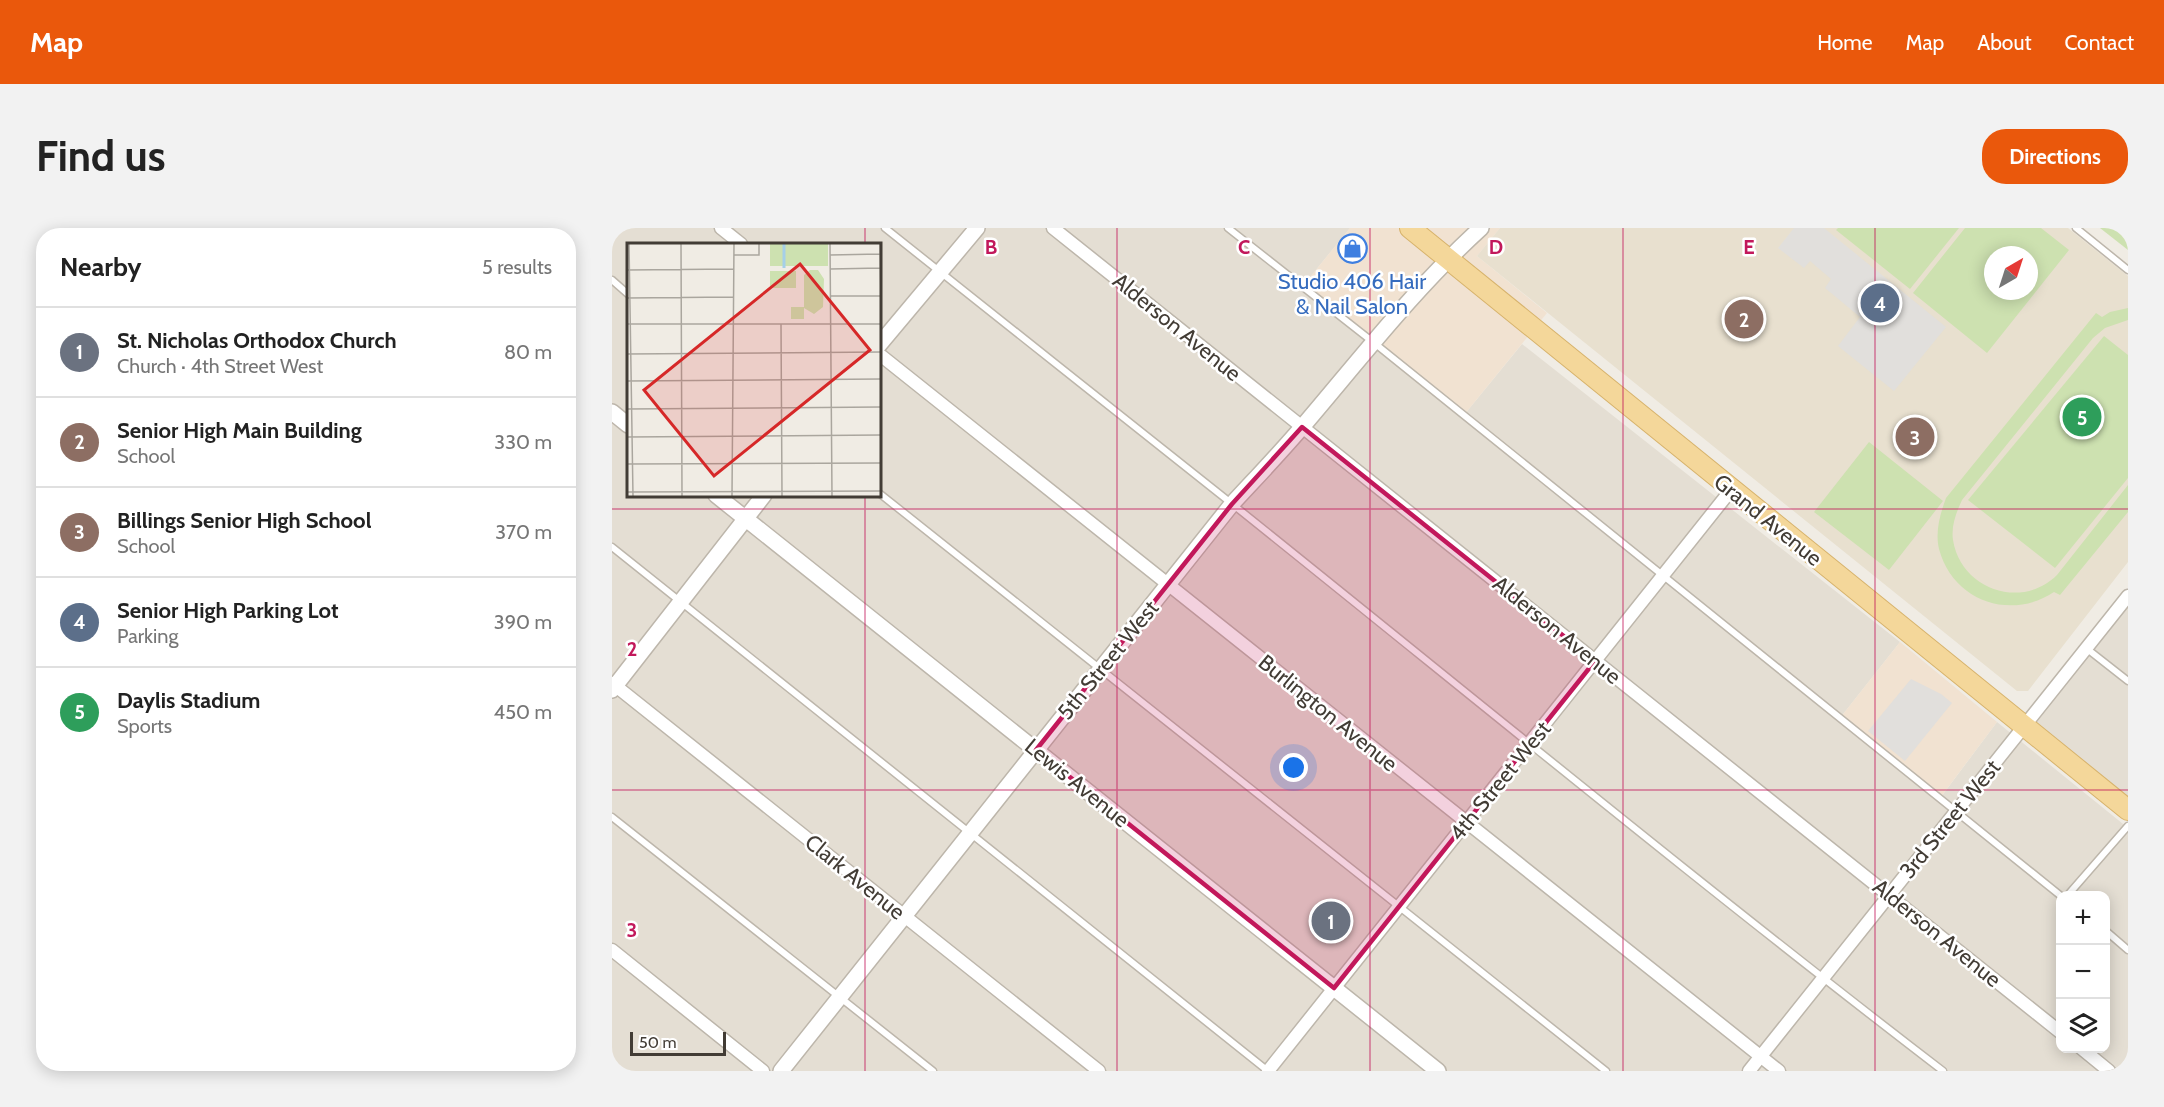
<!DOCTYPE html>
<meta charset="utf-8">
<style>
:root{--surface:#fff;--page:#f2f2f2;--text:#222;--muted:#767676;--line:#e0e0e0;--accent:#ea580c}
body{margin:0;font-family:Cabin,sans-serif;background:var(--page);color:var(--text)}
.controls{position:absolute;right:18px;bottom:18px;display:grid;overflow:hidden;border-radius:12px;box-shadow:0 3px 15px #0003}
.controls button{width:54px;height:54px;display:grid;place-items:center;padding:0;border:0;border-bottom:2px solid var(--line);background:var(--surface);color:var(--text);font:30px sans-serif}
.compass{position:absolute;left:1372px;top:18px;width:54px;height:54px;border-radius:50%;background:var(--surface);box-shadow:0 3px 15px #0003;rotate:39deg}
.scale{position:absolute;left:18px;bottom:15px;width:96px;box-sizing:border-box;padding-left:6px;border:3px solid #423c35;border-top:0;font-size:16px;line-height:21px;white-space:nowrap;color:#423c35;-webkit-text-stroke:4px #fff;paint-order:stroke}
.you{position:absolute;left:682px;top:540px;width:21px;height:21px;margin:-15px;border:4px solid #fff;border-radius:50%;background:#1a73e8;box-shadow:0 0 0 9px #1a73e833}
.badge{display:grid;place-items:center;width:39px;height:39px;border-radius:50%;background:var(--accent);color:#fff;font-size:20px;font-weight:700}
.pin{position:absolute;translate:-50% -50%;border:3px solid #fff;box-shadow:0 2px 6px #0006}
.list{margin:0;padding:0;list-style:none}
h2{display:flex;justify-content:space-between;align-items:center;height:78px;margin:0;padding:0 24px;font-size:26px}
h2 small{font-size:20px;font-weight:400;color:var(--muted)}
.list li{display:grid;grid-template-columns:39px 1fr auto;gap:18px;align-items:center;box-sizing:border-box;height:90px;padding:0 24px;border-top:2px solid var(--line)}
.list b{display:block;font-size:22px;white-space:nowrap}
.list p{margin:0;font-size:20px;white-space:nowrap;color:var(--muted)}
.list em{font-size:20px;font-style:normal;color:var(--muted)}
.icon{flex:none;width:33px;height:33px;fill:none;stroke:currentColor;stroke-width:2;stroke-linecap:round;stroke-linejoin:round}
.map{position:relative;flex:none;width:1516px;height:843px;overflow:hidden;border-radius:24px}
header{display:flex;align-items:center;gap:36px;box-sizing:border-box;height:84px;padding:0 30px;background:var(--accent);color:#fff}
header strong{font-size:28px}
nav{display:flex;gap:33px;margin-inline-start:auto;font-size:21px}
.intro{display:flex;align-items:center;justify-content:space-between;box-sizing:border-box;height:144px;padding:0 36px}
h1{margin:0;font-size:42px}
.button{padding:15px 27px;border-radius:24px;background:var(--accent);color:#fff;font-size:21px;font-weight:700}
main{display:flex;gap:36px;padding:0 36px}
aside{flex:1;background:var(--surface);border-radius:24px;box-shadow:0 3px 15px #0003}
.map>svg:first-child{display:block}
.residential{fill:#e4ded3;fill-rule:evenodd}
.commercial{fill:#f1e2d1}
.education{fill:#e8e0cf;fill-rule:evenodd}
.green{fill:#cde1b0;fill-rule:evenodd}
.parking{fill:#e1dfdc}
.lines{fill:none;stroke-linecap:round;stroke-linejoin:round}
.service-casing{stroke:#bdb6ab;stroke-width:9}
.minor-casing{stroke:#bdb6ab;stroke-width:15}
.tertiary-casing{stroke:#bdb6ab;stroke-width:18}
.primary-casing{stroke:#d7b36c;stroke-width:22}
.service{stroke:#fff;stroke-width:6}
.minor{stroke:#fff;stroke-width:12}
.tertiary{stroke:#fff;stroke-width:15}
.primary{stroke:#f4d79a;stroke-width:20}
.marked{fill:#c2185b;fill-opacity:0.2;stroke:#c2185b;stroke-width:4.5;stroke-linejoin:round}
.grid{fill:none;stroke:#c2185b;stroke-width:1.5;stroke-opacity:0.55}
.labels{text-anchor:middle;dominant-baseline:central;stroke-width:5;stroke-linejoin:round;paint-order:stroke}
.shop-label{font-size:22px;fill:#366cbe;stroke:#fff}
.street-label{font-size:22px;fill:#423c35;stroke:#fff}
.inset-river{fill:none;stroke:#a5cfe8;stroke-width:3}
.inset-road{fill:none;stroke:#aaa69e;stroke-width:1.5}
.view{fill:#d62828;fill-opacity:0.15;stroke:#d62828;stroke-width:3}
.inset-edge{fill:none;stroke:#423c35;stroke-width:3}
.grid-label{font-size:20px;text-anchor:middle;font-weight:bold;fill:#c2185b;stroke:#fff;stroke-width:5;stroke-linejoin:round;paint-order:stroke}
</style>
<header>
<strong>Map</strong>
<nav><a>Home</a><a>Map</a><a>About</a><a>Contact</a></nav>
</header>
<div class="intro"><h1>Find us</h1><a class="button">Directions</a></div>
<main>
<aside>
<h2>Nearby<small>5 results</small></h2>
<ul class="list">
<li><span class="badge" style="background:#6b7280">1</span><div><b>St. Nicholas Orthodox Church</b><p>Church · 4th Street West</p></div><em>80 m</em></li>
<li><span class="badge" style="background:#8d6e63">2</span><div><b>Senior High Main Building</b><p>School</p></div><em>330 m</em></li>
<li><span class="badge" style="background:#8d6e63">3</span><div><b>Billings Senior High School</b><p>School</p></div><em>370 m</em></li>
<li><span class="badge" style="background:#5c6f8a">4</span><div><b>Senior High Parking Lot</b><p>Parking</p></div><em>390 m</em></li>
<li><span class="badge" style="background:#2e9e5b">5</span><div><b>Daylis Stadium</b><p>Sports</p></div><em>450 m</em></li>
</ul>
</aside>
<div class="map">
<svg width="1516" height="843" viewBox="0 0 1516 843">
<rect width="100%" height="100%" fill="#f0ece4"/>
<g class="residential">
<path d="M0 0H738L690 59 852 187 910 116 1288 414 1228 490 1329 569 1385 494 1516 600V843H0ZM16 16H267V267H16ZM1448 668H1494V820H1448Z"/>
<polygon points="1516,368 1516,582 1412,498"/>
</g>
<g class="commercial">
<polygon points="738,0 888,0 865,28 935,85 852,187 690,59"/>
<polygon points="1288,414 1385,494 1328,570 1228,490"/>
</g>
<path class="education" d="M888 0H1456L1516 48V334L1416 463H1405L865 28ZM1381 27H1417V63H1381Z"/>
<g class="green">
<polygon points="1226,0 1347,0 1298,61 1224,2"/>
<path d="M1353 0H1429L1457 22 1375 125 1301 65ZM1381 27H1417V63H1381Z"/>
<polygon points="1488,0 1516,0 1516,22"/>
<path d="M1516 80V92L1493 100 1481 110 1350 272C1344 285 1339 298 1341 312 1349 362 1410 382 1445 347L1516 257V284L1448 367 1442 364C1398 393 1341 373 1327 321 1323 304 1328 286 1334 270L1484 85 1490 89 1498 84Z"/>
<polygon points="1492,108 1516,127 1516,250 1443,340 1356,272"/>
<polygon points="1257,214 1331,273 1277,342 1202,284"/>
</g>
<g class="parking">
<polygon points="1182,0 1212,0 1334,99 1282,163 1226,118 1248,89 1213,60 1219,51 1198,33 1192,40 1166,20"/>
<polygon points="1299,451 1329,466 1340,475 1293,533 1256,503"/>
</g>
<g class="lines">
<defs>
<g id="service">
<path d="M273 0C388 92 504 183 619 275 856 465 1090 658 1331 843"/>
<polyline points="616,0 761,114 1449,668"/>
<polyline points="1464,0 1516,42"/>
<polyline points="0,52 16,66"/>
<polyline points="267,265 994,843"/>
<polyline points="0,319 656,843"/>
<polyline points="1474,420 1516,453"/>
<polyline points="0,589 321,843"/>
<polyline points="1455,668 1516,598"/>
<polyline points="1494,703 1516,722"/>
</g>
<g id="minor">
<polyline points="109,0 129,16"/>
<polyline points="441,0 1448,804"/>
<polyline points="267,126 1167,843"/>
<polyline points="0,455 487,843"/>
<polyline points="0,722 151,843"/>
<polyline points="1469,820 1497,843"/>
<polyline points="656,843 1119,262"/>
<polyline points="1137,843 1516,368"/>
</g>
<g id="tertiary">
<polyline points="267,117 365,0"/>
<polyline points="0,184 16,197"/>
<polyline points="104,267 826,843"/>
<polyline points="0,462 152,267"/>
<path d="M169 843 620 276C644 250 668 225 691 198 749 130 803 60 869 0"/>
</g>
<polyline id="primary" points="798,0 1516,582"/>
</defs>
<use href="#service" class="service-casing"/>
<use href="#minor" class="minor-casing"/>
<use href="#tertiary" class="tertiary-casing"/>
<use href="#primary" class="primary-casing"/>
<use href="#service" class="service"/>
<use href="#minor" class="minor"/>
<use href="#tertiary" class="tertiary"/>
<use href="#primary" class="primary"/>
</g>
<path class="marked" d="M690 199 983 433 722 760 424 522 620 276Z"/>
<path class="grid" d="M253 0V16M505 0V843M758 0V843M1011 0V843M1263 0V843M253 267V843M0 281H1516M0 562H1516"/>
<defs>
<symbol id="shop-ring" viewBox="-11 -11 22 22"><circle r="9.5" fill="#fff" stroke="#3f7fe0" stroke-width="1.5"/><path d="M-5-2.5h2.3a2.7 3.5 0 0 1 5.4 0H5L5.5 6h-11ZM-1.5-2.5h3a1.5 2.3 0 0 0-3 0Z" fill="#3f7fe0"/></symbol>
</defs>
<g fill-rule="evenodd">
<use href="#shop-ring" x="724" y="4" width="33" height="33"/>
</g>
<g class="labels">
<g class="shop-label">
<text x="740" y="53">Studio 406 Hair<tspan x="740" dy="25">&amp; Nail Salon</tspan></text>
</g>
<g class="street-label">
<text transform="translate(565 99) rotate(39)">Alderson Avenue</text>
<text transform="translate(1156 292) rotate(39)">Grand Avenue</text>
<text transform="translate(945 402) rotate(39)">Alderson Avenue</text>
<text transform="translate(496 432) rotate(-51)">5th Street West</text>
<text transform="translate(716 485) rotate(39)">Burlington Avenue</text>
<text transform="translate(888 553) rotate(-51)">4th Street West</text>
<text transform="translate(465 555) rotate(39)">Lewis Avenue</text>
<text transform="translate(1338 591) rotate(-51)">3rd Street West</text>
<text transform="translate(243 649) rotate(39)">Clark Avenue</text>
<text transform="translate(1325 705) rotate(39)">Alderson Avenue</text>
</g>
</g>
<g transform="translate(15 15)">
<rect width="254" height="254" fill="#f0ece4"/>
<path d="M143 0H201V23H143ZM183 27H191L197 36 196 64 187 71 177 65V76H164V64H177V32ZM143 28H169V45H143Z" fill="#cde1b0"/>
<path class="inset-river" d="M157 0V25"/>
<path class="inset-road" d="M2 0 6 253M54 0 55 253M203 0 205 253M253 0 254 57M107 12H132V0M203 12 253 11M203 26 254 25M0 27 107 26M203 53H254M0 55 107 54M0 81H254M154 81 155 253M0 111 254 109M0 138 254 136M0 166 254 164M0 194 254 192M0 221 254 220M0 249 254 248M105 253 107 0"/>
<path class="view" d="M173 21 243 107 87 233 17 147Z"/>
<rect width="254" height="254" class="inset-edge"/>
</g>
<g class="grid-label">
<text x="379" y="26">B</text>
<text x="632" y="26">C</text>
<text x="884" y="26">D</text>
<text x="1137" y="26">E</text>
<text x="20" y="428">2</text>
<text x="20" y="709">3</text>
</g>
</svg>
<div class="controls">
<button>+</button>
<button>−</button>
<button><svg class="icon" aria-label="layers" viewBox="0 0 24 24"><path d="M12 4l9 5-9 5-9-5zM3 14l9 5 9-5"/></svg></button>
</div>
<svg class="compass" viewBox="-18 -18 36 36"><path d="M0-13l5 13h-10z" fill="#e53935"/><path d="M0 13l5-13h-10z" fill="#767676"/></svg>
<div class="scale">50 m</div>
<div class="you"></div>
<div class="pin badge" style="left:719px;top:693px;background:#6b7280">1</div>
<div class="pin badge" style="left:1132px;top:91px;background:#8d6e63">2</div>
<div class="pin badge" style="left:1303px;top:209px;background:#8d6e63">3</div>
<div class="pin badge" style="left:1268px;top:75px;background:#5c6f8a">4</div>
<div class="pin badge" style="left:1470px;top:189px;background:#2e9e5b">5</div>
</div>
</main>
